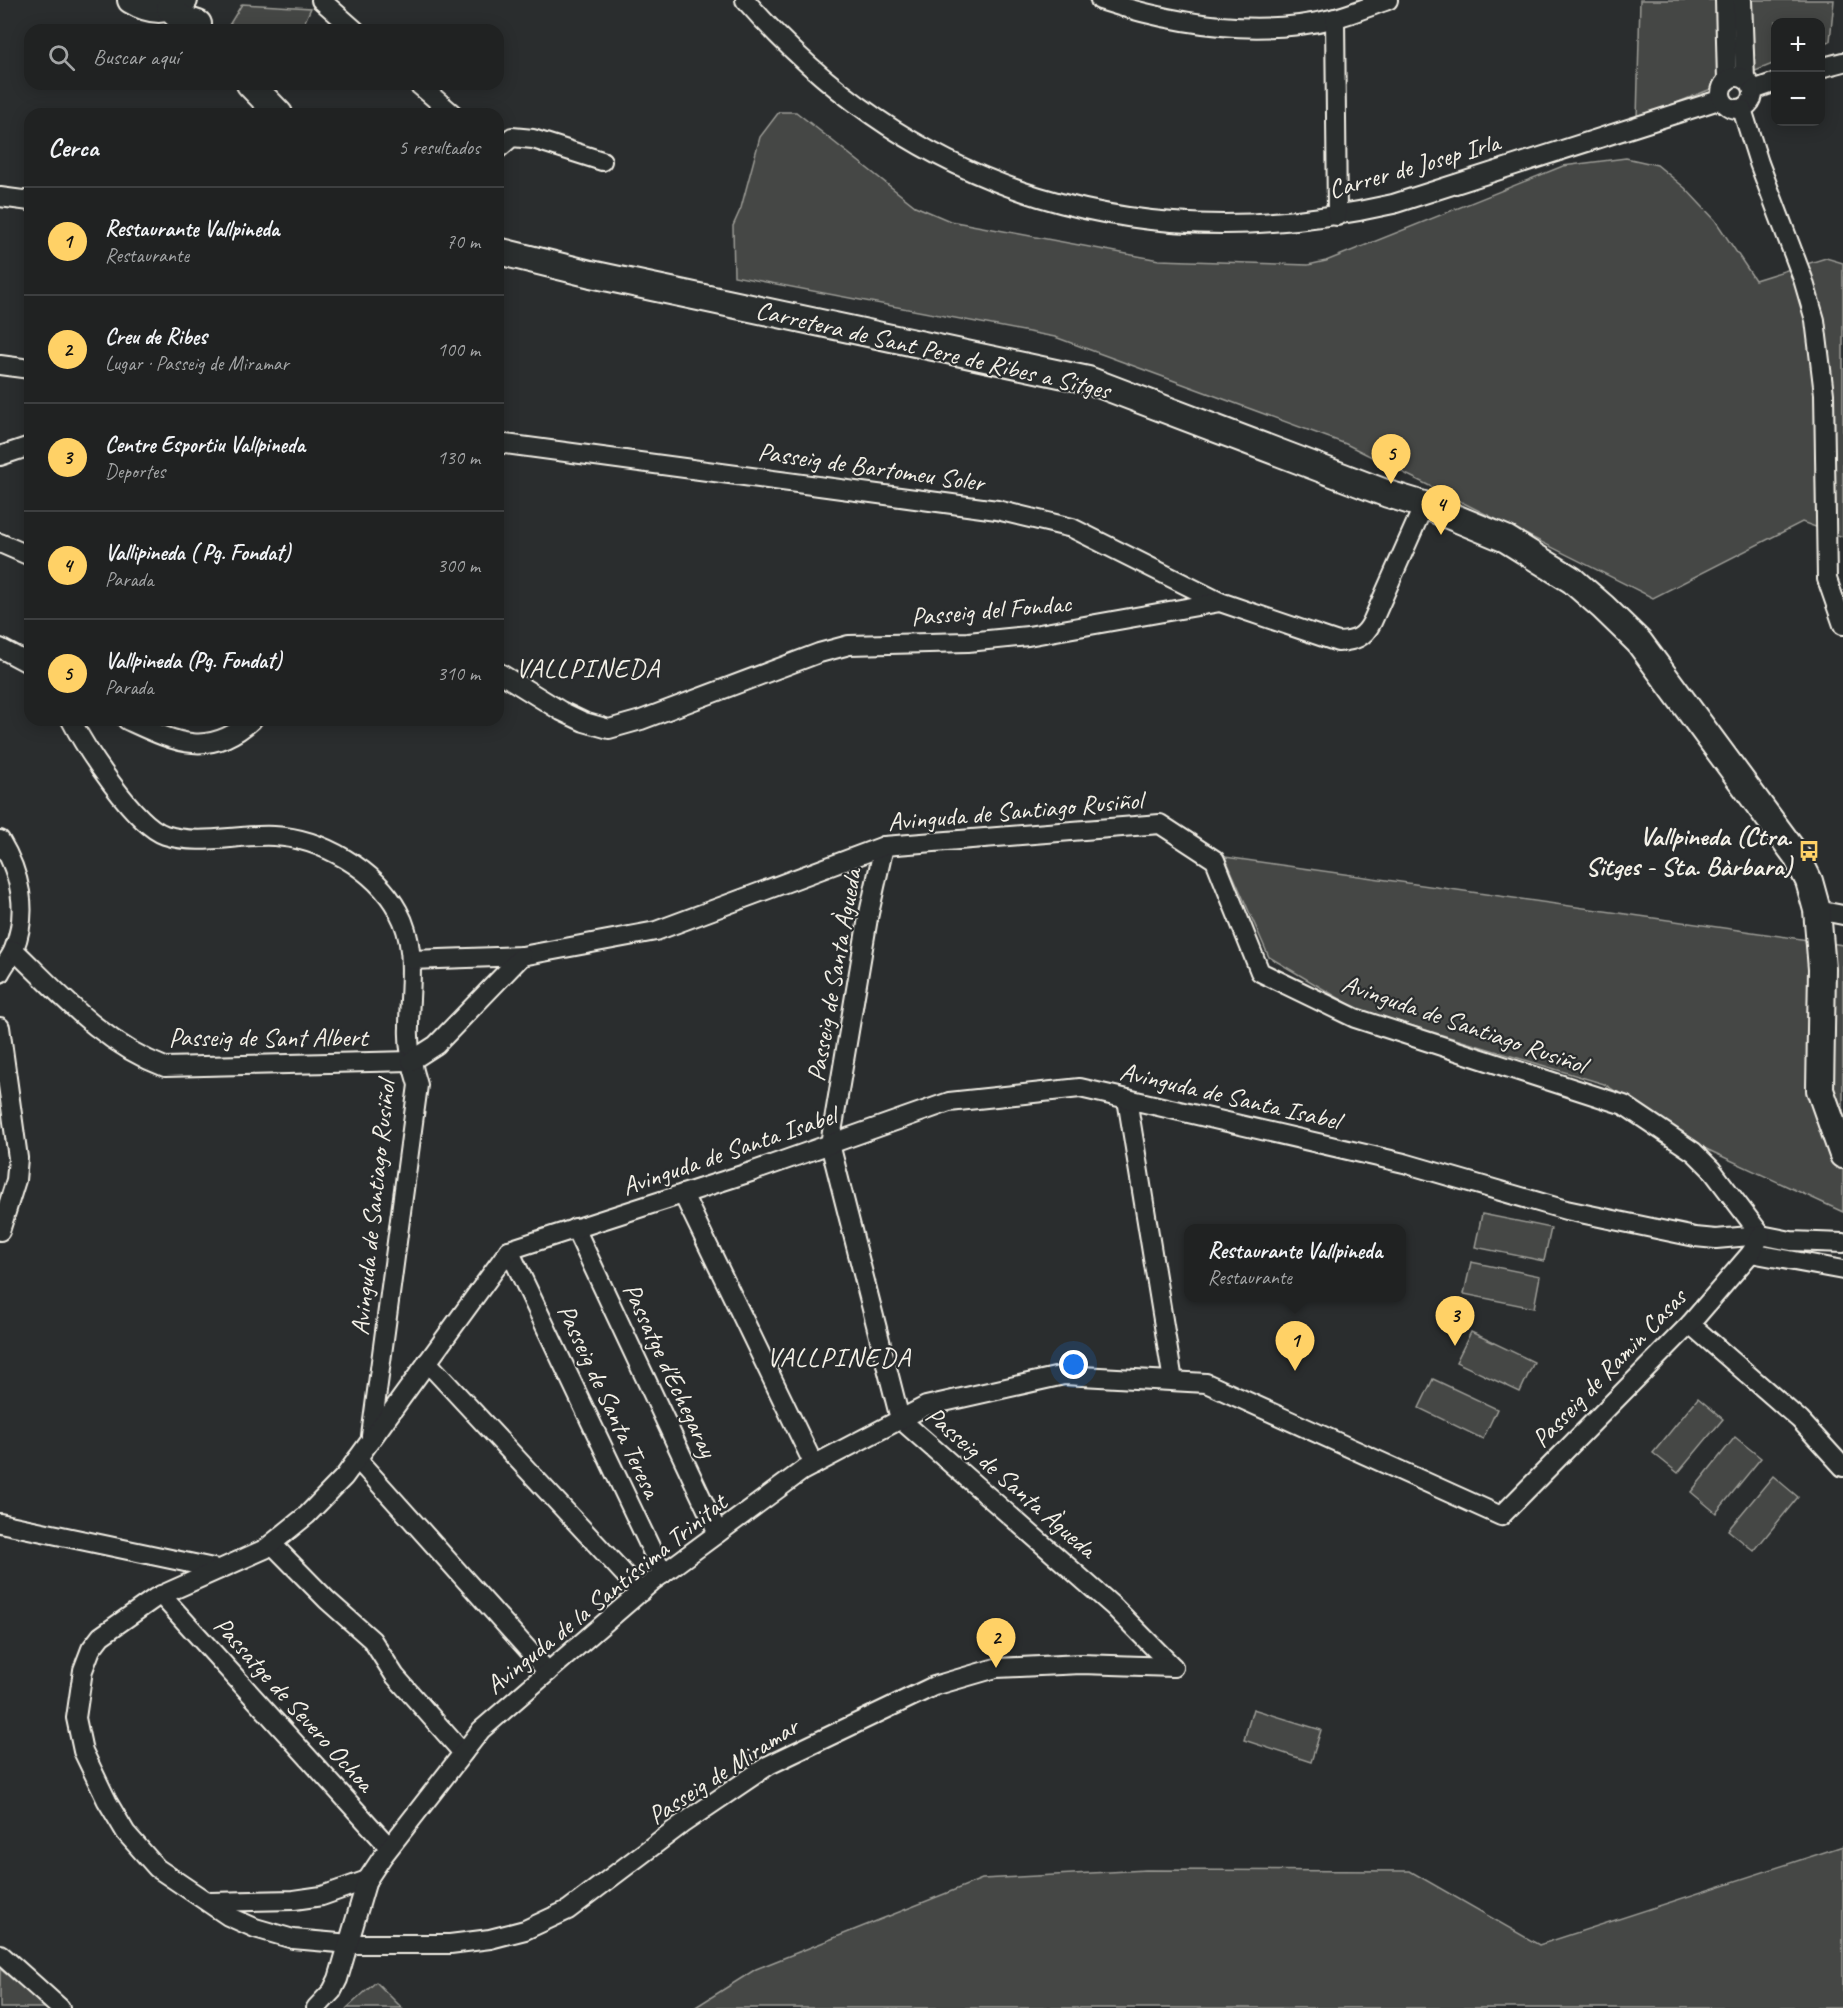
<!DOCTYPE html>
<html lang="es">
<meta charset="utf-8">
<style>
:root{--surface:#202222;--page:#282a2a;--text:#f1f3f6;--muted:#a2a4a5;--line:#3d3f40;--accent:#ffd166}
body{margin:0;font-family:Caveat,sans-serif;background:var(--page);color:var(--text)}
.controls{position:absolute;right:18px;top:18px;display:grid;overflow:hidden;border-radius:12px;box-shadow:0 3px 15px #0003}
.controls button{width:54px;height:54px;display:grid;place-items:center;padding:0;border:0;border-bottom:2px solid var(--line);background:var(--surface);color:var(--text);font:30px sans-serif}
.you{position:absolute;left:1074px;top:1365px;width:21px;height:21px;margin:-15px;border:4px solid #fff;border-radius:50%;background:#1a73e8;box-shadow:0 0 0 9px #1a73e833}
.badge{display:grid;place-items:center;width:39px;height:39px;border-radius:50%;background:var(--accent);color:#111;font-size:20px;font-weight:700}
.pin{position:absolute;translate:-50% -50px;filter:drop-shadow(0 2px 3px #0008)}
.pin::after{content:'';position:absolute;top:32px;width:21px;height:18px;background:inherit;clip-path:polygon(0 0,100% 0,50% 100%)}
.popup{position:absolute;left:1184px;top:1224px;width:222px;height:78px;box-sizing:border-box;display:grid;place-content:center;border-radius:12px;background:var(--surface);filter:drop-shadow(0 2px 4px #0005);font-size:20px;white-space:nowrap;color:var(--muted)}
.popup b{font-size:22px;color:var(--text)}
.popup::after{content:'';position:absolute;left:50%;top:100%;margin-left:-12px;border:12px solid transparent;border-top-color:var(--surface)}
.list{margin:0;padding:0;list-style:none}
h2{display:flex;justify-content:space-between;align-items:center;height:78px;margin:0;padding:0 24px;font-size:26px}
h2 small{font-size:20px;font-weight:400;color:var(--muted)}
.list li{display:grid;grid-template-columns:39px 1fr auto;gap:18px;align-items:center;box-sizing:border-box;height:108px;padding:0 24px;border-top:2px solid var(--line)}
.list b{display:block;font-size:22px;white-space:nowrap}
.list p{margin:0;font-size:20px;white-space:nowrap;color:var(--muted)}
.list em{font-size:20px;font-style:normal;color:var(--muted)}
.icon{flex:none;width:33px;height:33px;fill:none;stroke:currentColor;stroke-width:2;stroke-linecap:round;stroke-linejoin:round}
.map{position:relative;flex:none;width:1843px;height:2008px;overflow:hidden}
.search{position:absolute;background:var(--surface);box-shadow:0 3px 15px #0003;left:24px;top:24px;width:480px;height:66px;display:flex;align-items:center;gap:15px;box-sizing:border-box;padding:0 21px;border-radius:18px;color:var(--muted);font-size:22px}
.panel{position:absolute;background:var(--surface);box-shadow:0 3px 15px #0003;left:24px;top:108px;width:480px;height:618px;border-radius:18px}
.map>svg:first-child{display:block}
.green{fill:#444645;stroke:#9c9c96;stroke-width:1.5}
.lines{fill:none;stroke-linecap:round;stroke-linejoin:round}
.street-casing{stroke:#f4f1e8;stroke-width:22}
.secondary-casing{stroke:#f4f1e8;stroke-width:30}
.street{stroke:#2a2d2e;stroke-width:18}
.secondary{stroke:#2a2d2e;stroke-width:26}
.labels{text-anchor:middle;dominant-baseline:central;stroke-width:4.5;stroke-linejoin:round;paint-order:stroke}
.street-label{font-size:26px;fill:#f4f1e8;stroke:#2a2d2e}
.poi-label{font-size:26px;font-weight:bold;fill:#f4f1e8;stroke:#2a2d2e;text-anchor:end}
.neighbourhood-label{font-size:27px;letter-spacing:1.5px;fill:#f4f1e8;stroke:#2a2d2e}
</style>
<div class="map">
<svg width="1843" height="2008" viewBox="0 0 1843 2008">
<rect width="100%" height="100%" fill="#2a2d2e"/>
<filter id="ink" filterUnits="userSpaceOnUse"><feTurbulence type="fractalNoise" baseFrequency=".0167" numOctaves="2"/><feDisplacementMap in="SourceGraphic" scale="12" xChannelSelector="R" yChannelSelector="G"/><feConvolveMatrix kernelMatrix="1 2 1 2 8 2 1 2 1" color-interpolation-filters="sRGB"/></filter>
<g filter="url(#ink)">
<g class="green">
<polygon points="1640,0 1834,0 1830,41 1821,45 1820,22 1776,22 1775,63 1637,119"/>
<polygon points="242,4 311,8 301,30 226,30"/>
<polygon points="779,112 796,112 915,206 950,221 1159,260 1308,265 1326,261 1563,166 1626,158 1657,165 1685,188 1715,220 1755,280 1826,258 1843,263 1843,537 1802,522 1653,598 1346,444 1055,337 734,276 733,226 741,208 760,137"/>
<polygon points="1225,857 1843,945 1843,1212 1704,1148 1604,1084 1357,1009 1269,957"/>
<polygon points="1482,1214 1551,1228 1544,1261 1475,1247"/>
<polygon points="1471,1262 1540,1276 1534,1308 1464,1294"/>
<polygon points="1471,1332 1534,1362 1520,1392 1456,1362"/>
<polygon points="1433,1379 1497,1409 1483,1439 1419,1408"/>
<polygon points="1698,1398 1723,1419 1678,1473 1653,1453"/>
<polygon points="1735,1437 1761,1458 1716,1513 1691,1492"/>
<polygon points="1773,1476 1798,1497 1754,1551 1728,1530"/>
<polygon points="1253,1709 1321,1730 1311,1762 1244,1740"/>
<polygon points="1843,1846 1843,2008 694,2008 756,1969 982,1879 1146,1870 1410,1871 1539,1945"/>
<polygon points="0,1969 47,2008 0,2008"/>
<polygon points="376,1982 402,2008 347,2008"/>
</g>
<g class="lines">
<defs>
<g id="street">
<polyline points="321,0 355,30"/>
<path d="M745 0C916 196 1142 261 1393 204L1722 99"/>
<path d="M1100 0C1174 24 1259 38 1336 18 1353 13 1371 6 1388 0"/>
<polyline points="1725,0 1727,81"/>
<polyline points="1742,0 1745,79"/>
<polyline points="1335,18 1337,216"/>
<polyline points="1820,68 1843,62"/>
<circle cx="1737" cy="93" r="16"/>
<polyline points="418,84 453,114"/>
<polyline points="1753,90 1776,82"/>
<polyline points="1742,109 1759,163 1803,279 1815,320 1824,394 1827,579 1843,625"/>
<polyline points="498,149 512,137 533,139 602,161"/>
<polyline points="0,197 30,201"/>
<polyline points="0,365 30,369"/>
<polyline points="498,443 997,510 1072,528 1220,602"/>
<polyline points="0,456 30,446"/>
<polyline points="0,543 30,556"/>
<polyline points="0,648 30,664"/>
<path d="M498 672 561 711 584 722 609 729 641 720 819 653 849 645 968 642 1028 636 1220 602 1338 642C1355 641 1364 638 1372 622L1424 505"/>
<path d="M71 720C86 749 135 825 165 835 199 846 239 834 274 836 321 838 376 870 398 911 418 946 409 988 409 1027 408 1047 412 1066 418 1085L371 1436"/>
<path d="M127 720C173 741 208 760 252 720"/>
<path d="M0 840C20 873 29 911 14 949 11 957 4 965 0 973"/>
<polyline points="884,846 868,918 830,1144 900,1419 1114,1607 1173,1667"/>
<polyline points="1817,910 1843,915"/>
<path d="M14 950C60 994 103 1044 165 1067L411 1061"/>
<polyline points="411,960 522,956 656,931 884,846 1160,824 1215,860 1260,972 1355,1018 1624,1105 1694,1152 1711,1169 1761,1235"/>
<polyline points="0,1027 18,1158 16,1180 0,1231"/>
<polyline points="411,1061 436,1045 522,956"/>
<polyline points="1127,1099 1173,1381"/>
<polyline points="683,1194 814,1465"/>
<polyline points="575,1228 718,1533"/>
<polyline points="509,1250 663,1574"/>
<polyline points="1751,1253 1843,1270"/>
<polyline points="1690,1324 1800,1420 1843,1467"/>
<polyline points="427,1362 641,1592"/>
<polyline points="357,1459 548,1672"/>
<polyline points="0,1523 218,1569"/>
<polyline points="272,1544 327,1600 372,1640 395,1676 463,1753"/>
<polyline points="161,1595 389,1847"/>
<polyline points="1173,1667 1081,1664 996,1668 934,1686 769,1765 682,1824 568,1910 525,1930 490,1939 450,1944 350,1944 293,1939 255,1928 228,1916 157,1868 126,1833 107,1801 83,1751 76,1718 83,1670 91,1649 101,1636 155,1598 265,1549 307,1515 344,1477 509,1250 751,1172 949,1102 1080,1088 1404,1163 1566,1210 1695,1237 1716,1239 1761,1235 1791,1241 1843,1243"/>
<polyline points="210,1902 294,1900 322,1896 367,1880"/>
<polyline points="0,1954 60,2008"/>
<polyline points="316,2008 332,1991 338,1979 367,1880 383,1856 481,1730 653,1581 802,1471 926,1406 1064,1375 1206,1383 1501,1516 1690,1324 1751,1253 1761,1235"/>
</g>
<g id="secondary">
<path d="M131 0C149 11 166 13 184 0"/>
<polyline points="170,8 180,18 198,24"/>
<polyline points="250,84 279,114"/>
<polyline points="498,251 591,274 1088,380 1388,494 1424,505 1506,539 1572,580 1603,607 1639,642 1796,855 1809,881 1817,910 1822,969 1820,1090 1843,1155"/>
</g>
</defs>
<use href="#street" class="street-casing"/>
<use href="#secondary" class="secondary-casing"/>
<use href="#street" class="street"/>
<use href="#secondary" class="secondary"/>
</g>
</g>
<defs>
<symbol id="bus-bare" viewBox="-9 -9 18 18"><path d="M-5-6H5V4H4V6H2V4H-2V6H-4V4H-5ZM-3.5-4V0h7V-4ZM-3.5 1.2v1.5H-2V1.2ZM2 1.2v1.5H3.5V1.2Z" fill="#ffd166" stroke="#2a2d2e" stroke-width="2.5" paint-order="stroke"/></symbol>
</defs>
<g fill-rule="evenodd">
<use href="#bus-bare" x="1794" y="836" width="30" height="30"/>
</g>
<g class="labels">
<g class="street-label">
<text transform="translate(1414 166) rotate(-16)">Carrer de Josep Irla</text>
<text transform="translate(933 350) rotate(13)">Carretera de Sant Pere de Ribes a Sitges</text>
<text transform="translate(871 467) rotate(8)">Passeig de Bartomeu Soler</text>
<text transform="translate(991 610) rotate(-5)">Passeig del Fondac</text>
<text transform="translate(1015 811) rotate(-5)">Avinguda de Santiago Rusiñol</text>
<text transform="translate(834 975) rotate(-80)">Passeig de Santa Àgueda</text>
<text transform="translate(1464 1024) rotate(19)">Avinguda de Santiago Rusiñol</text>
<text x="268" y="1037">Passeig de Sant Albert</text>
<text transform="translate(1230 1096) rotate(13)">Avinguda de Santa Isabel</text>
<text transform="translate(729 1151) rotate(-19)">Avinguda de Santa Isabel</text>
<text transform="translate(373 1208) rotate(-84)">Avinguda de Santiago Rusiñol</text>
<text transform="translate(1609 1368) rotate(-46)">Passeig de Ramin Casas</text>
<text transform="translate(670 1370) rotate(65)">Passatge d'Echegaray</text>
<text transform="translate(609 1401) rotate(65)">Passeig de Santa Teresa</text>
<text transform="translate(1011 1482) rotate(41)">Passeig de Santa Àgueda</text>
<text transform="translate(606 1594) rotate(-39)">Avinguda de la Santíssima Trinitat</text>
<text transform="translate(294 1704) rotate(48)">Passatge de Severo Ochoa</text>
<text transform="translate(723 1771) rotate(-33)">Passeig de Miramar</text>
</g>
<g class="poi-label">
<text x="1792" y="836">Vallpineda (Ctra.<tspan x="1792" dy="30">Sitges - Sta. Bàrbara)</tspan></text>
</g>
<g class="neighbourhood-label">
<text x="588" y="668">VALLPINEDA</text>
<text x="839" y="1357">VALLPINEDA</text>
</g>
</g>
</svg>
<div class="controls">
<button>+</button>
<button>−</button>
</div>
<div class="you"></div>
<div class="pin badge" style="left:1295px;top:1371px">1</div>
<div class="popup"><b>Restaurante Vallpineda</b>Restaurante</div>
<div class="pin badge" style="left:996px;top:1668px">2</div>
<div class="pin badge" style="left:1455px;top:1346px">3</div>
<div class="pin badge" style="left:1441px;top:535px">4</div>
<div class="pin badge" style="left:1391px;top:484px">5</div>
<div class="search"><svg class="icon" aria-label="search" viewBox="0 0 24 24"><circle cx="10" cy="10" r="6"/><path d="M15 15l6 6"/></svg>Buscar aquí</div>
<section class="panel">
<h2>Cerca<small>5 resultados</small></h2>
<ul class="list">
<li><span class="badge">1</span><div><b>Restaurante Vallpineda</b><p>Restaurante</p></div><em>70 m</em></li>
<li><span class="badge">2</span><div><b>Creu de Ribes</b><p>Lugar · Passeig de Miramar</p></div><em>100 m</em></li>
<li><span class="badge">3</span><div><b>Centre Esportiu Vallpineda</b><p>Deportes</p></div><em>130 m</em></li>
<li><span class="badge">4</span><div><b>Vallipineda ( Pg. Fondat)</b><p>Parada</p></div><em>300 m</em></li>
<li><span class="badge">5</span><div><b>Vallpineda (Pg. Fondat)</b><p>Parada</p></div><em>310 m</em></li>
</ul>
</section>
</div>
